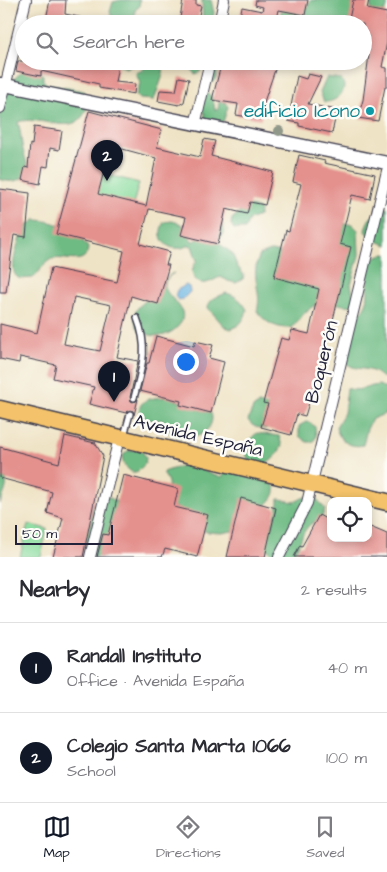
<!DOCTYPE html>
<meta charset="utf-8">
<style>
:root{--surface:#fff;--page:#f2f2f3;--text:#2b2b33;--muted:#7c7c81;--line:#e1e1e2;--accent:#111827}
body{margin:0;font-family:"Architects Daughter",sans-serif;background:var(--page);color:var(--text)}
.controls{position:absolute;right:15px;bottom:15px;display:grid;overflow:hidden;border-radius:10px;box-shadow:0 2px 8px #0003}
.controls button{width:45px;height:45px;display:grid;place-items:center;padding:0;border:0;border-bottom:1px solid var(--line);background:var(--surface);color:var(--text);font:25px sans-serif}
.scale{position:absolute;left:15px;bottom:12px;width:98px;box-sizing:border-box;padding-left:5px;border:2px solid #22223b;border-top:0;font-size:14px;line-height:18px;white-space:nowrap;color:#22223b;-webkit-text-stroke:4px #fdfcf7;paint-order:stroke}
.you{position:absolute;left:185px;top:361px;width:18px;height:18px;margin:-12px;border:4px solid #fff;border-radius:50%;background:#1a73e8;box-shadow:0 0 0 8px #1a73e833}
.badge{display:grid;place-items:center;width:32px;height:32px;border-radius:50%;background:var(--accent);color:#fff;font-size:16px;font-weight:700}
.pin{position:absolute;translate:-50% -41px;filter:drop-shadow(0 1px 2px #0008)}
.pin::after{content:'';position:absolute;top:26px;width:18px;height:15px;background:inherit;clip-path:polygon(0 0,100% 0,50% 100%)}
.list{margin:0;padding:0;list-style:none}
h2{display:flex;justify-content:space-between;align-items:center;height:65px;margin:0;padding:0 20px;font-size:21px}
h2 small{font-size:16px;font-weight:400;color:var(--muted)}
.list li{display:grid;grid-template-columns:32px 1fr auto;gap:15px;align-items:center;box-sizing:border-box;height:90px;padding:0 20px;border-top:1px solid var(--line)}
.list b{display:block;font-size:19px;white-space:nowrap}
.list p{margin:0;font-size:16px;white-space:nowrap;color:var(--muted)}
.list em{font-size:16px;font-style:normal;color:var(--muted)}
.icon{flex:none;width:28px;height:28px;fill:none;stroke:currentColor;stroke-width:2;stroke-linecap:round;stroke-linejoin:round}
.map{position:relative;flex:none;width:387px;height:557px;overflow:hidden}
.search{position:absolute;background:var(--surface);box-shadow:0 2px 8px #0003;left:15px;right:15px;top:15px;height:55px;display:flex;align-items:center;gap:12px;box-sizing:border-box;padding:0 18px;border-radius:28px;color:var(--muted);font-size:19px}
.sheet{height:245px;background:var(--surface)}
nav{display:flex;justify-content:space-around;align-items:center;box-sizing:border-box;height:70px;border-top:1px solid var(--line);background:var(--surface);font-size:14px;color:var(--muted)}
nav a{display:grid;justify-items:center;gap:2px}
nav .on{color:var(--accent)}
.map>svg:first-child{display:block}
.green{fill:#88db9d;stroke:#557e6c}
.forest{fill:#6ebb84;stroke:#486e60}
.water{fill:#68b3e1;stroke:#456a8e}
.building{fill:#e4918e;fill-rule:evenodd}
.lines{fill:none;stroke-linecap:round;stroke-linejoin:round}
.service-casing{stroke:#413f50;stroke-width:8}
.minor-casing{stroke:#413f50;stroke-width:12}
.tertiary-casing{stroke:#413f50;stroke-width:15}
.primary-casing{stroke:#413f50;stroke-width:19}
.service{stroke:#fff;stroke-width:5}
.minor{stroke:#fff;stroke-width:10}
.tertiary{stroke:#fff;stroke-width:12}
.primary{stroke:#f3c26a;stroke-width:16}
.tree{fill:#8f9889}
.culture-dot{fill:#0f9aa8;stroke:#fdfcf7;stroke-width:2}
.labels{text-anchor:middle;dominant-baseline:central;stroke-width:5;stroke-linejoin:round;paint-order:stroke}
.culture-label{font-size:19px;fill:#0d838f;stroke:#fdfcf7;text-anchor:end}
.street-label{font-size:19px;fill:#22223b;stroke:#fdfcf7}
</style>
<div class="map">
<svg width="387" height="557" viewBox="0 0 387 557">
<rect width="100%" height="100%" fill="#fdfcf7"/>
<filter id="ink" filterUnits="userSpaceOnUse"><feTurbulence type="fractalNoise" baseFrequency=".02" numOctaves="2"/><feDisplacementMap in="SourceGraphic" scale="10" xChannelSelector="R" yChannelSelector="G"/><feConvolveMatrix kernelMatrix="1 2 1 2 8 2 1 2 1" color-interpolation-filters="sRGB"/></filter>
<filter id="wash" filterUnits="userSpaceOnUse"><feTurbulence type="fractalNoise" baseFrequency=".0096" numOctaves="4" result="noise"/><feDisplacementMap in="SourceGraphic" scale="20" xChannelSelector="R" yChannelSelector="G"/><feGaussianBlur stdDeviation="1.12" result="paint"/><feColorMatrix in="noise" values="0 0 0 0 0 0 0 0 0 0 0 0 0 0 0 0 0 1.4 0 .05"/><feComposite in="paint" operator="in"/></filter>
<g filter="url(#wash)">
<rect width="100%" height="100%" fill="#efe3c5"/>
<g class="green">
<polygon points="100,173 139,183 133,204 95,195"/>
<polygon points="28,524 47,529 41,557 20,557"/>
</g>
<g class="forest">
<polygon points="121,0 140,0 139,7 135,10 135,15 140,24 115,24 110,12 113,2"/>
<polygon points="202,0 211,0 214,13 211,24 203,24"/>
<path d="M311 0H350L356 11V24H315V19L310 17C304 25 296 24 286 24L281 16V10L284 6 302 9 307 7Z"/>
<polygon points="371,0 387,0 387,8 384,12 371,14"/>
<polygon points="121,61 164,61 163,75 154,100 140,99 136,95 140,83 136,73 143,70 144,65 139,63 126,68 120,65"/>
<path d="M191 61H217C219 69 218 75 214 82H208L209 65 204 62 200 72 195 74 191 70Z"/>
<path d="M23 70 39 71 43 75V80L47 84 84 91C89 97 89 102 86 110 75 139 41 114 18 122 21 131 21 141 23 150 24 155 27 161 27 166 28 181 11 184 0 179V89L4 84 14 79Z"/>
<path d="M327 77 341 79C350 90 336 103 324 102L320 92Z"/>
<polygon points="208,93 213,99 215,110 218,110 219,102 225,102 228,107 223,122 204,120 205,113 201,110 205,94"/>
<polygon points="251,206 259,209 260,211 259,216 249,220 245,229 234,229 231,224 232,219 244,209"/>
<path d="M384 208H387V245L371 239 365 231C368 216 373 216 384 208Z"/>
<path d="M35 220C54 220 78 231 88 248 86 269 62 254 50 260 43 264 39 273 33 278 28 278 21 280 17 277 8 270 19 239 23 231 26 226 31 223 35 220Z"/>
<path d="M172 221 182 224 192 241H195L220 223 223 225 224 232 218 241V243L232 253 237 266 244 275 243 279 236 283 228 281 221 277C216 278 212 282 206 283 193 285 188 270 197 261L192 246 189 245C172 255 153 241 164 222Z"/>
<path d="M341 224H352L358 230 359 255 351 284 355 305C346 306 343 305 335 303 315 298 303 314 292 328 277 329 265 323 257 311 263 291 249 277 260 255L271 251 282 253Z"/>
<path d="M387 254V378C380 378 378 373 372 371 362 367 355 371 345 362 346 353 346 335 349 327 354 318 364 312 367 301 371 285 358 255 387 254Z"/>
<path d="M174 273C152 286 176 299 181 309 188 323 171 335 159 336 152 336 146 334 140 332 124 307 147 303 161 288 165 283 167 275 174 273Z"/>
<path d="M226 293C235 295 243 301 247 310 245 319 240 326 231 329L225 327 208 308C209 298 218 297 226 293Z"/>
<path d="M379 385 387 389V413L372 419 367 429 363 445C350 448 339 441 336 427L344 413 347 388C358 393 367 386 379 385Z"/>
<path d="M169 397 190 406 211 413C216 427 200 439 186 438 181 438 176 436 170 434L163 420H148L139 414C138 396 157 398 169 397Z"/>
<path d="M258 404 268 406 269 426 266 429C258 428 252 427 248 420L253 408Z"/>
<polygon points="306,422 311,423 315,427 316,437 313,442 307,442 299,436 299,426"/>
<path d="M257 433 279 436 282 446C274 461 265 469 249 462 243 448 246 442 257 433Z"/>
<path d="M141 449 146 458 145 464 137 472H132C125 468 117 457 128 451 131 450 138 450 141 449Z"/>
<path d="M186 464C200 465 209 477 222 477L227 468C239 471 286 477 273 497 270 502 266 505 262 509 257 515 253 521 248 528L222 533 207 532 202 530 183 512 170 503 168 482 163 472C171 469 178 468 186 464Z"/>
<path d="M0 471C12 482 4 492 0 504Z"/>
<polygon points="106,496 116,501 117,506 105,557 75,557 92,520 93,504"/>
<path d="M305 497 316 498 325 509C322 522 314 519 307 528 298 538 301 557 280 556 273 555 268 552 265 545 268 529 280 515 278 499 284 499 291 502 294 502 298 501 301 498 305 497Z"/>
</g>
<polygon class="water" points="186,285 189,287 190,292 183,299 178,300 175,296 177,290"/>
<g id="blocks">
<g class="building">
<polygon points="50,0 66,0 65,14 88,19 87,24 45,24"/>
<polygon points="183,0 196,0 196,5 201,6 197,24 179,24"/>
<polygon points="256,0 308,0 305,15 279,10 276,24 238,24 242,7 262,11 263,7 255,5"/>
<polygon points="353,0 369,0 367,9 387,13 387,42 382,67 387,68 387,87 385,87 378,121 358,118 363,100 369,55 363,54 363,24 348,24"/>
<polygon points="18,61 119,61 115,82 135,84 134,94 99,88 99,84 41,71 41,76 16,71"/>
<polygon points="222,61 278,61 265,99 261,119 236,115 238,104 212,100"/>
<polygon points="308,74 321,77 308,104 337,110 332,133 299,126 299,123 288,121 297,76 306,79"/>
<polygon points="179,77 189,79 184,102 179,105 158,101 160,90 176,91"/>
<path d="M89 111 162 130 157 147 200 157 204 139 215 141 211 156 273 172 265 205 250 202 247 214 226 209 218 244 181 235 186 217 149 209 140 244 170 252 166 265H169L158 304 131 296 117 357 138 361 130 397 131 401 133 402 138 399 134 415 133 411 131 410 126 413 89 404 94 387 53 378 56 365 20 357 19 363 0 359V324L37 333 51 268 117 282 124 251 56 234ZM104 144 156 158 146 206 98 194 105 167 98 165ZM74 297 111 305 100 351 64 344Z"/>
<polygon points="34,127 62,131 59,150 50,148 48,167 43,166 40,184 22,180 25,167 28,168 30,144 32,145"/>
<polygon points="299,155 325,161 324,163 375,174 370,199 352,195 340,244 351,247 328,340 305,416 297,414 291,435 261,427 268,404 263,403 281,338 289,340 292,330 309,334 319,289 274,277 286,230 289,231 301,184 293,182"/>
<polygon points="0,189 30,193 26,237 14,235 6,292 0,292"/>
<polygon points="156,336 194,346 195,341 213,345 209,358 224,362 211,413 180,405 181,401 140,391 147,363 149,363"/>
<polygon points="65,436 95,443 103,456 83,557 53,557 63,518 47,513 52,492 0,478 0,447 59,463"/>
<polygon points="123,475 178,489 174,507 208,515 197,557 165,549 162,557 97,557 103,534 108,535"/>
<polygon points="241,498 276,508 265,557 227,557"/>
<polygon points="319,515 331,522 331,538 368,538 368,526 387,534 387,557 294,557 300,545 302,546"/>
</g>
</g>
</g>
<g filter="url(#ink)">
<use href="#blocks" fill-opacity="0" stroke="#413f50" stroke-width="1"/>
<g class="lines">
<defs>
<g id="service">
<path d="M134 398C142 367 149 349 137 318"/>
<polyline points="124,436 130,414"/>
</g>
<g id="minor">
<polyline points="219,24 224,0"/>
<polyline points="0,108 26,0"/>
<polyline points="195,125 210,61"/>
<polyline points="90,557 119,438"/>
<polyline points="279,557 307,503 387,171"/>
</g>
<polyline id="tertiary" points="0,84 387,163"/>
<polyline id="primary" points="0,409 387,502"/>
</defs>
<use href="#service" class="service-casing"/>
<use href="#minor" class="minor-casing"/>
<use href="#tertiary" class="tertiary-casing"/>
<use href="#primary" class="primary-casing"/>
<use href="#service" class="service"/>
<use href="#minor" class="minor"/>
<use href="#tertiary" class="tertiary"/>
<use href="#primary" class="primary"/>
</g>
<circle class="tree" cx="279" cy="131" r="5"/>
</g>
<circle class="culture-dot" cx="370" cy="111" r="5"/>
<g class="labels">
<g class="culture-label">
<text x="360" y="111">edificio Icono</text>
</g>
<g class="street-label">
<text transform="translate(322 362) rotate(-76)">Boquerón</text>
<text transform="translate(198 436) rotate(13)">Avenida España</text>
</g>
</g>
</svg>
<div class="controls">
<button><svg class="icon" aria-label="locate" viewBox="0 0 24 24"><circle cx="12" cy="12" r="6"/><path d="M12 2v4M12 18v4M2 12h4M18 12h4"/></svg></button>
</div>
<div class="scale">50 m</div>
<div class="you"></div>
<div class="pin badge" style="left:114px;top:402px">1</div>
<div class="pin badge" style="left:107px;top:181px">2</div>
<div class="search"><svg class="icon" aria-label="search" viewBox="0 0 24 24"><circle cx="10" cy="10" r="6"/><path d="M15 15l6 6"/></svg>Search here</div>
</div>
<section class="sheet">
<h2>Nearby<small>2 results</small></h2>
<ul class="list">
<li><span class="badge">1</span><div><b>Randall Instituto</b><p>Office · Avenida España</p></div><em>40 m</em></li>
<li><span class="badge">2</span><div><b>Colegio Santa Marta 1066</b><p>School</p></div><em>100 m</em></li>
</ul>
</section>
<nav>
<a class="on"><svg class="icon" aria-label="map" viewBox="0 0 24 24"><path d="M3 6l6-2 6 2 6-2v14l-6 2-6-2-6 2zM9 4v14M15 6v14"/></svg>Map</a>
<a><svg class="icon" aria-label="directions" viewBox="0 0 24 24"><path d="M12 3l9 9-9 9-9-9zM9 14v-3h6M13 9l2 2-2 2"/></svg>Directions</a>
<a><svg class="icon" aria-label="saved" viewBox="0 0 24 24"><path d="M7 4h10v16l-5-4-5 4z"/></svg>Saved</a>
</nav>
